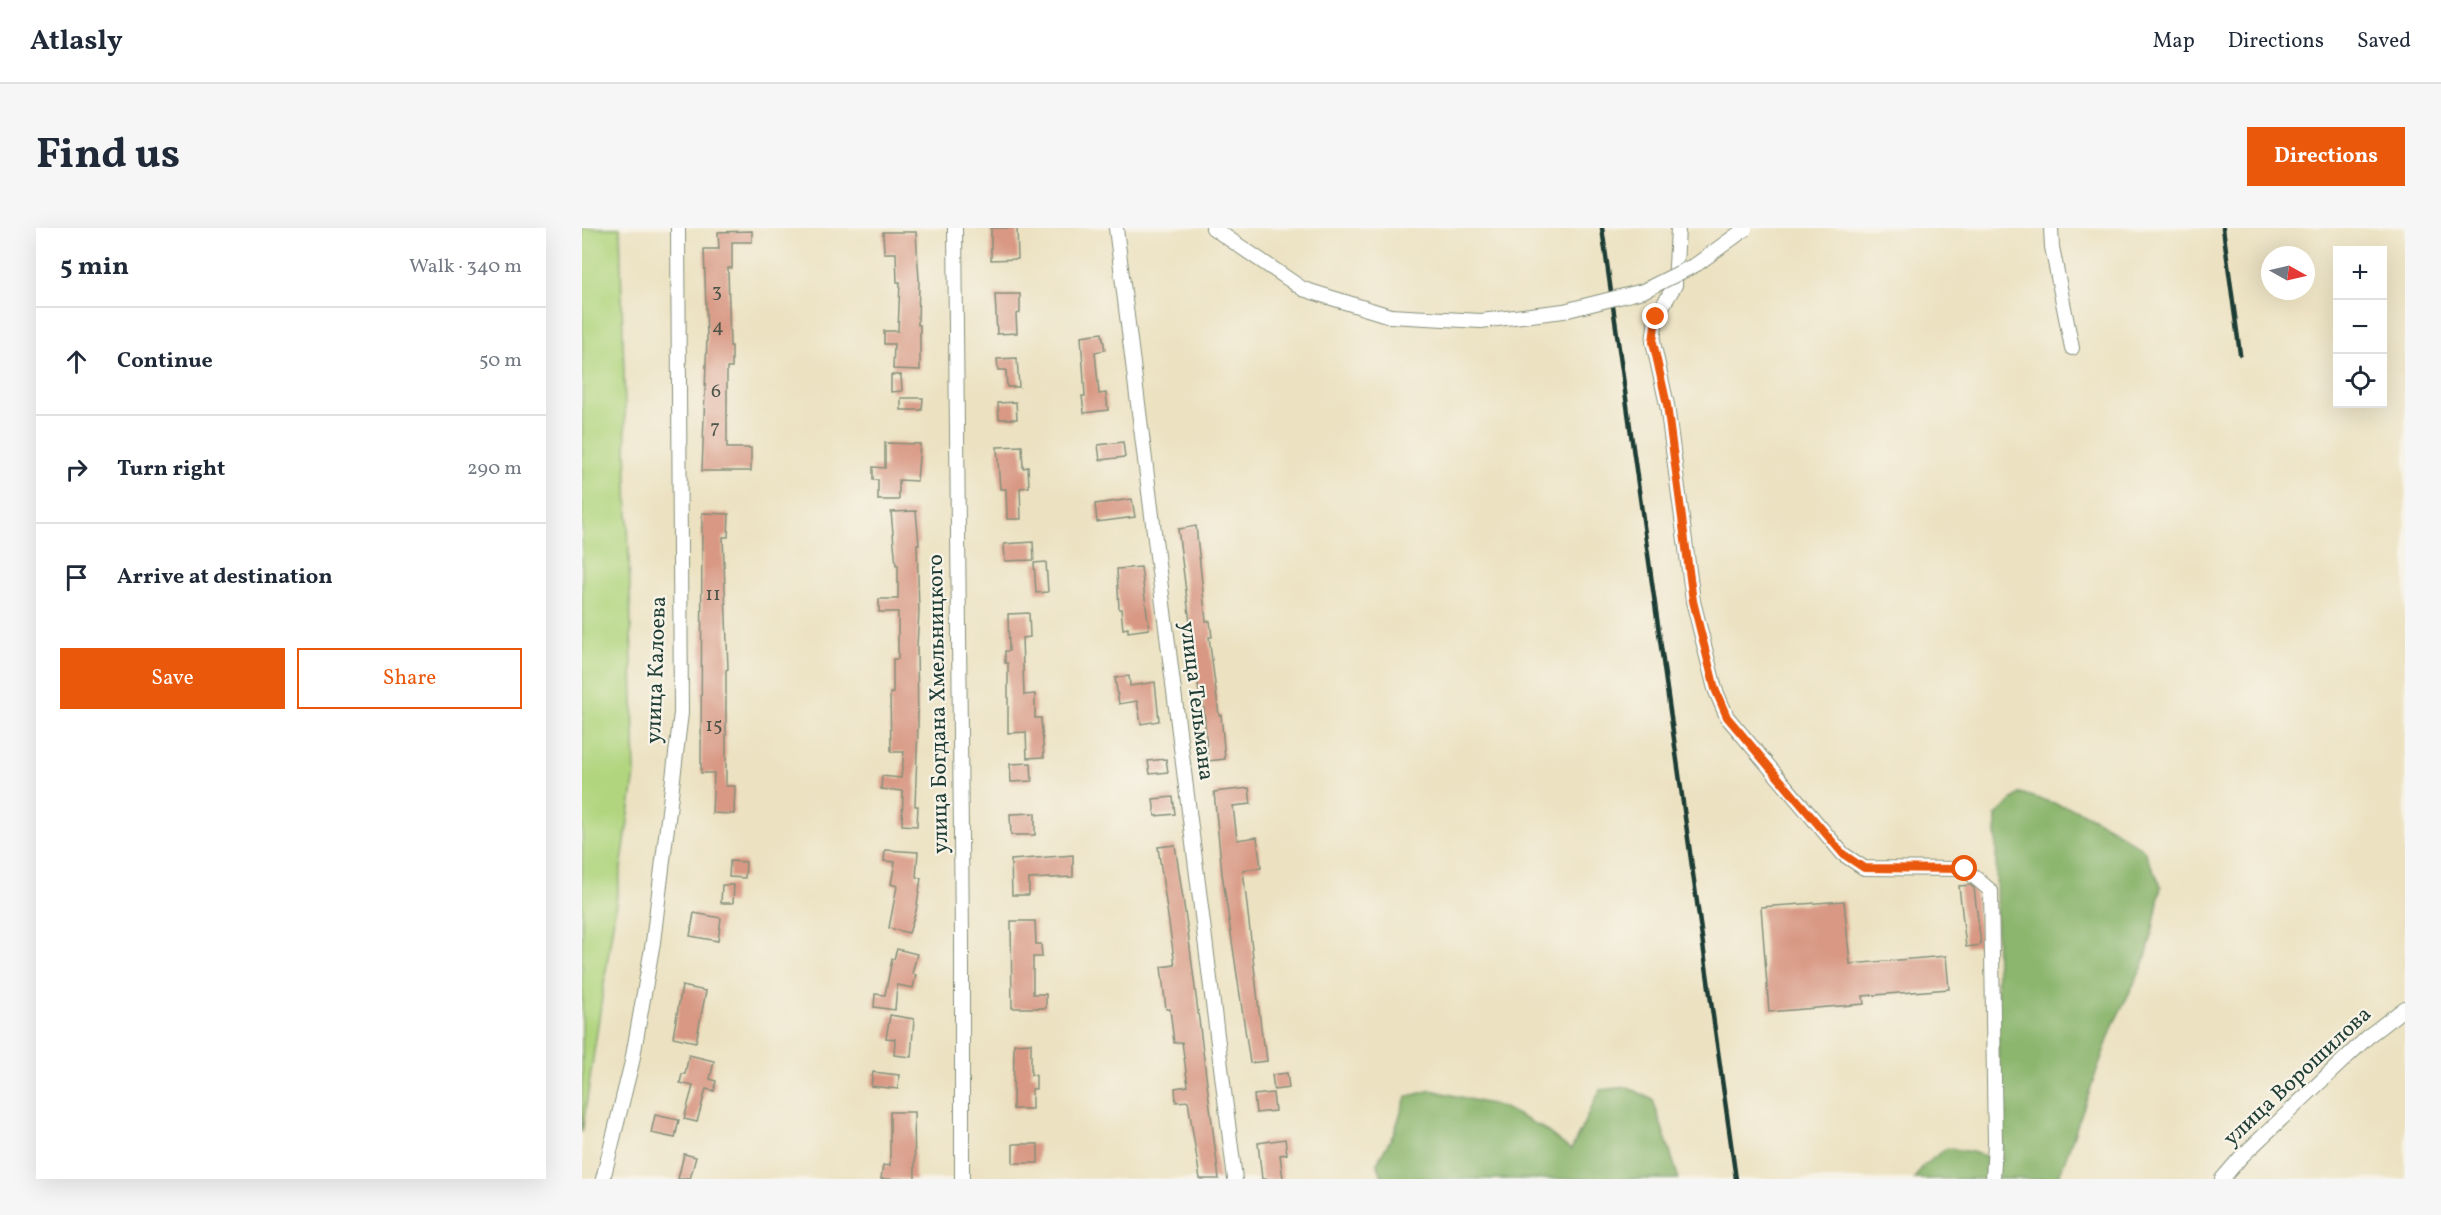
<!DOCTYPE html>
<meta charset="utf-8">
<style>
:root{--surface:#fff;--page:#f6f6f7;--text:#1f2937;--muted:#747a83;--line:#e0e1e3;--accent:#ea580c}
body{margin:0;font-family:Vollkorn,serif;background:var(--page);color:var(--text)}
.controls{position:absolute;right:18px;top:18px;display:grid;overflow:hidden;border-radius:0px;box-shadow:0 6px 24px #0002}
.controls button{width:54px;height:54px;display:grid;place-items:center;padding:0;border:0;border-bottom:2px solid var(--line);background:var(--surface);color:var(--text);font:30px sans-serif}
.compass{position:absolute;left:1679px;top:18px;width:54px;height:54px;border-radius:50%;background:var(--surface);box-shadow:0 6px 24px #0002;rotate:98deg}
.stop{position:absolute;width:18px;height:18px;margin:-14px;border:4px solid #ea580c;border-radius:50%;background:#fff}
.stop.end{background:#ea580c;border-color:#fff;box-shadow:0 2px 6px #0008}
.list{margin:0;padding:0;list-style:none}
h2{display:flex;justify-content:space-between;align-items:center;height:78px;margin:0;padding:0 24px;font-size:26px}
h2 small{font-size:20px;font-weight:400;color:var(--muted)}
.list li{display:grid;grid-template-columns:39px 1fr auto;gap:18px;align-items:center;box-sizing:border-box;height:108px;padding:0 24px;border-top:2px solid var(--line)}
.list b{display:block;font-size:22px;white-space:nowrap}
.list em{font-size:20px;font-style:normal;color:var(--muted)}
.actions{display:flex;gap:12px;padding:18px 24px}
.actions a{flex:1;padding:14px 0;border:2px solid var(--accent);border-radius:0px;text-align:center;font-size:21px;color:var(--accent)}
.actions .main{background:var(--accent);color:#fff}
.icon{flex:none;width:33px;height:33px;fill:none;stroke:currentColor;stroke-width:2;stroke-linecap:round;stroke-linejoin:round}
.map{position:relative;flex:none;width:1823px;height:951px;overflow:hidden;border-radius:0px}
header{display:flex;align-items:center;gap:36px;box-sizing:border-box;height:84px;padding:0 30px;background:var(--surface);border-bottom:2px solid var(--line)}
header strong{font-size:28px}
nav{display:flex;gap:33px;margin-inline-start:auto;font-size:21px}
.intro{display:flex;align-items:center;justify-content:space-between;box-sizing:border-box;height:144px;padding:0 36px}
h1{margin:0;font-size:42px}
.button{padding:15px 27px;border-radius:0px;background:var(--accent);color:#fff;font-size:21px;font-weight:700}
main{display:flex;gap:36px;padding:0 36px}
aside{flex:1;background:var(--surface);border-radius:0px;box-shadow:0 6px 24px #0002}
.map>svg:first-child{display:block}
.green{fill:#b1d57f;stroke:#68895a;stroke-width:1.5}
.forest{fill:#8cb66e;stroke:#567a51;stroke-width:1.5}
.building{fill:#d89883}
.lines{fill:none;stroke-linecap:round;stroke-linejoin:round}
.minor-casing{stroke:#86907b;stroke-width:16}
.minor{stroke:#fff;stroke-width:14}
.rail{stroke:#1f3d34;stroke-width:4.5}
.minor-bridge-casing{stroke:#86907b;stroke-width:16;stroke-linecap:butt}
.minor-bridge{stroke:#fff;stroke-width:14}
.route{stroke:#ea580c;stroke-width:8}
.labels{text-anchor:middle;dominant-baseline:central;stroke-width:4.5;stroke-linejoin:round;paint-order:stroke}
.number-label{font-size:20px;fill:#4d5448}
.street-label{font-size:22px;fill:#1f3d34;stroke:#f7f3e8}
</style>
<header>
<strong>Atlasly</strong>
<nav><a>Map</a><a>Directions</a><a>Saved</a></nav>
</header>
<div class="intro"><h1>Find us</h1><a class="button">Directions</a></div>
<main>
<aside>
<h2>5 min<small>Walk · 340 m</small></h2>
<ul class="list">
<li><svg class="icon" aria-label="ahead" viewBox="0 0 24 24"><path d="M12 20V5M6 11l6-6 6 6"/></svg><div><b>Continue</b></div><em>50 m</em></li>
<li><svg class="icon" aria-label="right" viewBox="0 0 24 24"><path d="M7 20v-9h11M14 6l5 5-5 5"/></svg><div><b>Turn right</b></div><em>290 m</em></li>
<li><svg class="icon" aria-label="arrive" viewBox="0 0 24 24"><path d="M6 21V4h12l-3 4 3 4H6"/></svg><div><b>Arrive at destination</b></div></li>
</ul>
<div class="actions"><a class="main">Save</a><a>Share</a></div>
</aside>
<div class="map">
<svg width="1823" height="951" viewBox="0 0 1823 951">
<rect width="100%" height="100%" fill="#f7f3e8"/>
<filter id="ink" filterUnits="userSpaceOnUse"><feTurbulence type="fractalNoise" baseFrequency=".0167" numOctaves="2"/><feDisplacementMap in="SourceGraphic" scale="12" xChannelSelector="R" yChannelSelector="G"/><feConvolveMatrix kernelMatrix="1 2 1 2 8 2 1 2 1" color-interpolation-filters="sRGB"/></filter>
<filter id="wash" filterUnits="userSpaceOnUse"><feTurbulence type="fractalNoise" baseFrequency=".008" numOctaves="4" result="noise"/><feDisplacementMap in="SourceGraphic" scale="24" xChannelSelector="R" yChannelSelector="G"/><feGaussianBlur stdDeviation="1.35" result="paint"/><feColorMatrix in="noise" values="0 0 0 0 0 0 0 0 0 0 0 0 0 0 0 0 0 1.4 0 .05"/><feComposite in="paint" operator="in"/></filter>
<g filter="url(#wash)">
<rect width="100%" height="100%" fill="#ece2c2"/>
<polygon class="green" points="0,0 38,0 53,546 0,905"/>
<g class="forest">
<polygon points="1438,565 1495,582 1526,598 1562,622 1579,658 1569,711 1561,738 1532,795 1476,951 1332,951 1342,937 1365,920 1390,924 1420,933 1415,797 1414,587"/>
<polygon points="1046,859 1071,872 1097,951 801,951 795,935 812,905 824,869 849,862 920,879 959,899 989,922 1018,862"/>
</g>
<g id="blocks">
<g class="building">
<polygon points="409,0 435,0 436,31 409,32"/>
<polygon points="170,3 170,14 150,14 150,40 146,40 148,118 150,118 150,140 145,140 145,220 169,220 169,243 120,243 125,109 122,21 137,21 136,4"/>
<polygon points="301,4 334,4 337,52 336,97 338,97 338,142 311,141 312,116 302,116 302,103 316,103 318,54 315,54 314,25 302,25"/>
<polygon points="413,66 438,66 438,85 434,86 435,105 415,106"/>
<polygon points="520,105 523,122 513,124 517,166 524,165 526,182 502,185 500,168 503,168 499,108"/>
<polygon points="435,130 437,159 425,159 424,142 416,142 415,131"/>
<polygon points="309,147 319,147 320,163 309,164"/>
<polygon points="319,170 341,170 340,182 319,182"/>
<polygon points="434,174 435,191 417,191 416,175"/>
<polygon points="541,214 543,229 518,232 516,217"/>
<polygon points="303,215 338,216 335,253 317,252 317,272 296,272 296,252 291,252 291,239 303,240"/>
<polygon points="440,218 441,240 446,239 447,259 438,260 439,291 425,291 424,261 418,261 415,219"/>
<polygon points="550,271 553,289 515,294 513,276"/>
<polygon points="334,283 337,316 335,316 337,384 335,418 336,498 333,578 336,578 335,598 320,597 321,563 299,561 300,548 319,550 322,524 309,524 308,465 311,465 311,431 316,431 316,384 297,384 297,371 316,371 316,337 314,337 309,284"/>
<polygon points="120,285 147,286 146,309 141,309 146,441 144,442 144,558 153,558 152,586 130,585 132,545 119,545"/>
<polygon points="614,298 624,393 628,393 630,409 627,409 637,487 639,487 643,531 626,533 621,471 618,472 596,301"/>
<polygon points="451,314 452,332 423,333 422,316"/>
<polygon points="464,334 466,364 454,365 452,335"/>
<polygon points="559,339 567,401 546,404 546,400 541,401 539,381 537,381 535,341"/>
<polygon points="447,385 448,409 440,410 442,467 453,466 453,490 459,490 462,529 445,530 444,504 426,505 426,435 423,435 423,423 427,423 426,386"/>
<polygon points="547,448 548,458 573,454 577,493 559,496 555,473 537,476 533,450"/>
<polygon points="584,531 586,544 568,546 566,533"/>
<polygon points="449,535 450,553 429,554 428,536"/>
<polygon points="667,560 669,576 651,578 655,612 675,609 679,640 661,642 681,817 683,817 685,833 668,835 640,645 632,564"/>
<polygon points="591,569 593,586 573,588 571,571"/>
<polygon points="453,585 453,607 429,607 428,586"/>
<polygon points="593,617 606,704 637,951 618,951 606,873 594,874 593,860 606,858 600,814 592,815 588,781 584,781 579,739 593,737 576,619"/>
<polygon points="303,622 336,624 334,649 339,650 334,683 327,705 307,700 315,658 309,656 313,634 302,633"/>
<polygon points="491,627 491,649 447,651 447,667 430,667 429,632"/>
<polygon points="148,633 164,634 163,650 147,649"/>
<polygon points="140,657 152,657 151,675 139,675"/>
<polygon points="1388,657 1392,660 1399,717 1384,719 1377,658"/>
<polygon points="1262,673 1268,736 1364,728 1367,761 1281,768 1282,776 1187,784 1179,679"/>
<polygon points="112,685 139,690 136,713 108,708"/>
<polygon points="429,693 453,693 454,716 459,716 460,729 451,729 451,766 464,766 464,780 430,780"/>
<polygon points="315,721 335,726 330,746 334,747 331,760 315,757 313,782 292,779 293,766 303,767 310,731 312,731"/>
<polygon points="100,758 124,763 114,814 91,809"/>
<polygon points="308,787 332,791 329,829 312,827 313,811 304,810"/>
<polygon points="449,815 449,847 454,847 454,861 450,861 450,881 431,881 432,816"/>
<polygon points="107,827 132,833 128,851 134,853 132,863 124,861 115,894 102,891 111,858 98,855 100,846 103,846"/>
<polygon points="291,844 317,847 316,861 289,858"/>
<polygon points="705,845 707,860 692,862 690,847"/>
<polygon points="691,865 693,883 674,885 672,867"/>
<polygon points="308,884 332,884 333,951 299,951 301,937 308,938"/>
<polygon points="73,887 97,892 93,910 69,905"/>
<polygon points="703,911 705,926 698,927 701,951 680,951 676,915"/>
<rect x="431" y="916" width="25" height="19"/>
<polygon points="102,926 114,929 108,951 96,951"/>
</g>
</g>
</g>
<g filter="url(#ink)">
<use href="#blocks" fill-opacity="0" stroke="#86907b" stroke-width="1.5"/>
<g class="lines">
<defs>
<g id="minor">
<polyline points="373,0 380,709 380,951"/>
<polyline points="534,0 653,951"/>
<polyline points="631,0 721,61 808,88"/>
<polyline points="1096,0 1093,57 1074,89 1071,114 1085,177 1111,373 1133,461 1145,489 1261,626 1282,640 1383,641 1409,663 1413,915 1411,951"/>
<polyline points="1469,0 1470,19 1490,120"/>
<polyline points="21,951 50,834 71,714 99,485 96,0"/>
<polyline points="1640,951 1659,929 1789,806 1823,780"/>
</g>
</defs>
<use href="#minor" class="minor-casing"/>
<use href="#minor" class="minor"/>
<g class="rail">
<polyline points="1020,0 1154,951"/>
<polyline points="1641,0 1658,126"/>
</g>
<defs>
<polyline id="minor-bridge" points="808,88 899,93 982,83 1061,63 1115,36 1163,1"/>
</defs>
<use href="#minor-bridge" class="minor-bridge-casing"/>
<use href="#minor-bridge" class="minor-bridge"/>
</g>
</g>
<g class="lines" filter="url(#ink)">
<polyline class="route" points="1074,89 1071,114 1085,177 1111,373 1133,461 1145,489 1261,626 1282,640 1383,641"/>
</g>
<g class="labels">
<g class="number-label">
<text x="135" y="64">3</text>
<text x="136" y="99">4</text>
<text x="134" y="164">6</text>
<text x="133" y="200">7</text>
<text x="131" y="367">11</text>
<text x="132" y="498">15</text>
</g>
<g class="street-label">
<text transform="translate(75 442) rotate(-88)">улица Калоева</text>
<text transform="translate(614 473) rotate(83)">улица Тельмана</text>
<text transform="translate(357 476) rotate(-91)">улица Богдана Хмельницкого</text>
<text transform="translate(1716 849) rotate(-43)">улица Ворошилова</text>
</g>
</g>
</svg>
<div class="controls">
<button>+</button>
<button>−</button>
<button><svg class="icon" aria-label="locate" viewBox="0 0 24 24"><circle cx="12" cy="12" r="6"/><path d="M12 2v4M12 18v4M2 12h4M18 12h4"/></svg></button>
</div>
<svg class="compass" viewBox="-18 -18 36 36"><path d="M0-13l5 13h-10z" fill="#e53935"/><path d="M0 13l5-13h-10z" fill="#747a83"/></svg>
<div class="stop" style="left:1383px;top:641px"></div>
<div class="stop end" style="left:1074px;top:89px"></div>
</div>
</main>
